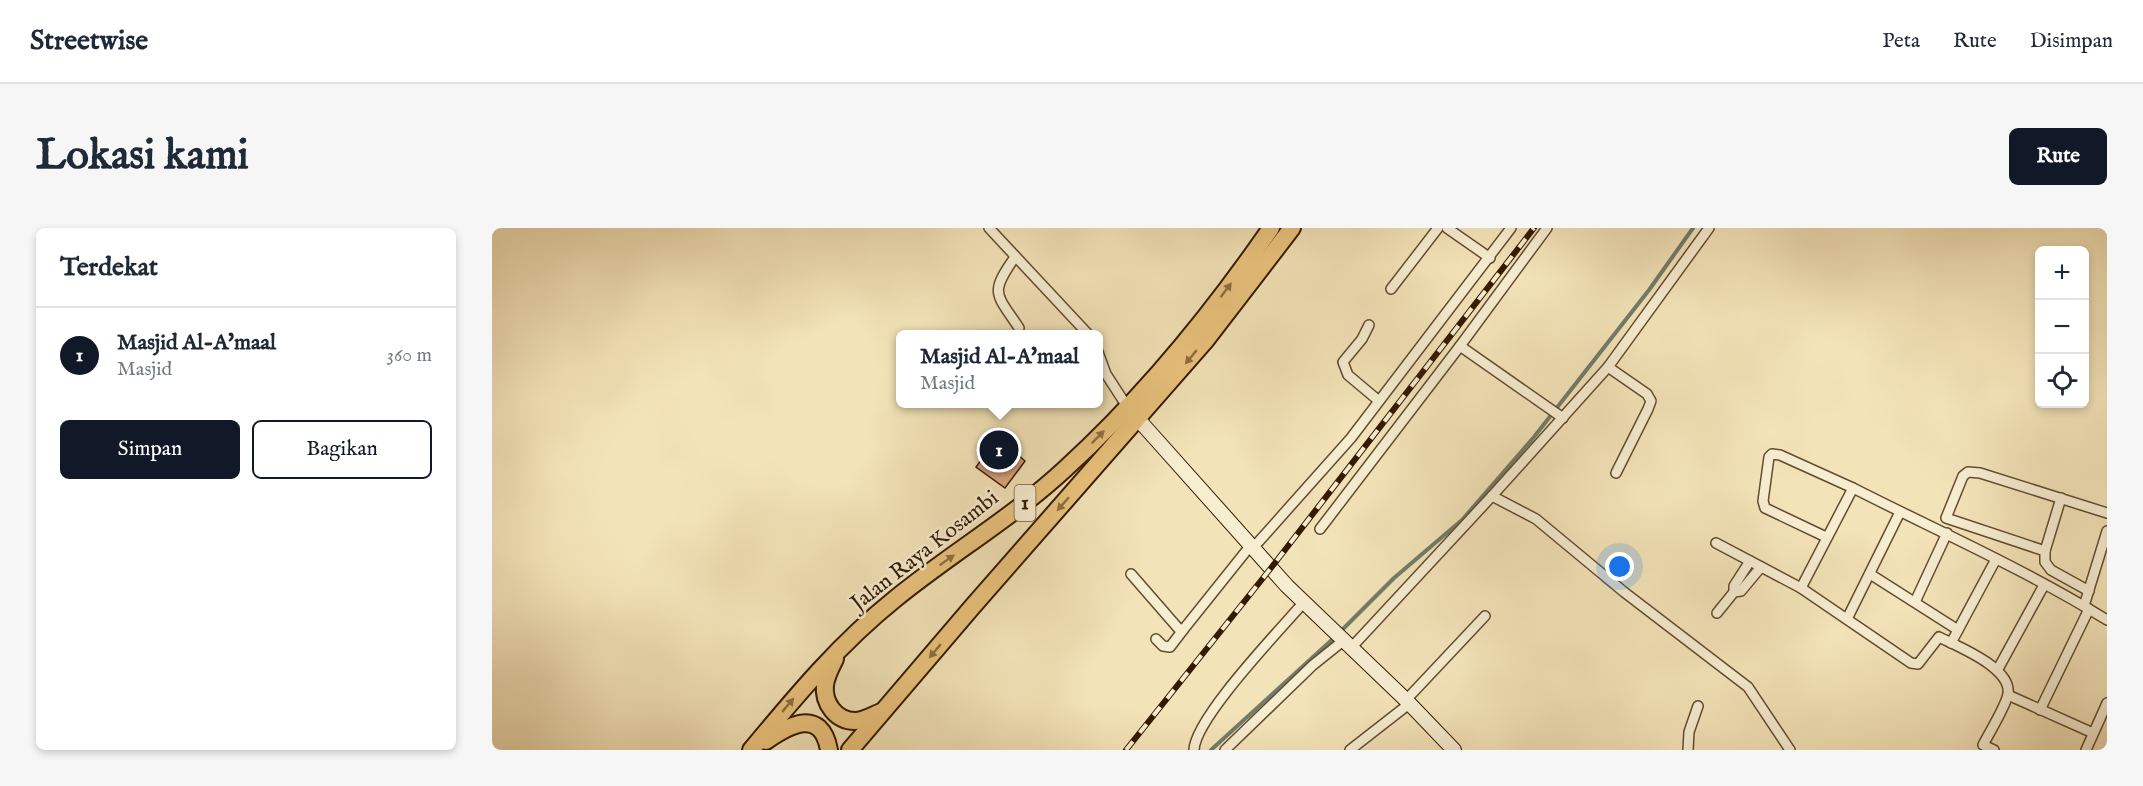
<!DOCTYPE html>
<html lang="id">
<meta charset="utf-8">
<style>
:root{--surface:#fff;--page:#f6f6f7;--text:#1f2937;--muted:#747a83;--line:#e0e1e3;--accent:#111827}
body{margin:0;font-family:"IM FELL English",serif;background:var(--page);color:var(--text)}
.controls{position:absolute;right:18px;top:18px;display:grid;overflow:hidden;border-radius:9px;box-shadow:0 3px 9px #0003}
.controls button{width:54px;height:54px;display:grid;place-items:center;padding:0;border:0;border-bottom:2px solid var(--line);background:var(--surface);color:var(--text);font:30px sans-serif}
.you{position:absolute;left:1128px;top:339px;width:21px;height:21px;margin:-15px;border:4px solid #fff;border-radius:50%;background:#1a73e8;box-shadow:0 0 0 9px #1a73e833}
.badge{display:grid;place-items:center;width:39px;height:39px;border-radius:50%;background:var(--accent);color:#fff;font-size:20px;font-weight:700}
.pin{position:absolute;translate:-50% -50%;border:3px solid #fff;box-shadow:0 2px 6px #0006}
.popup{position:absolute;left:404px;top:102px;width:207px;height:78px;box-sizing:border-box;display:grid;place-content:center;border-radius:9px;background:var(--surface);filter:drop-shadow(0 2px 4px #0005);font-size:20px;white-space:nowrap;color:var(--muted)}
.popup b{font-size:22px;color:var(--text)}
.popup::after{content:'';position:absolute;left:50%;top:100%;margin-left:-12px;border:12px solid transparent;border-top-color:var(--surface)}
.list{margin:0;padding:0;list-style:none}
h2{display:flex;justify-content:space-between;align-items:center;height:78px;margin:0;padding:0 24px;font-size:26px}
h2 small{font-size:20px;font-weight:400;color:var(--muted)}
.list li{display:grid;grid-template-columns:39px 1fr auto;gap:18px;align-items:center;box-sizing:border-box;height:96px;padding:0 24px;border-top:2px solid var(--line)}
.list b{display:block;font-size:22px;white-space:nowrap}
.list p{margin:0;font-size:20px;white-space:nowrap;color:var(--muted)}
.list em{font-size:20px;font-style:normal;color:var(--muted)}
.actions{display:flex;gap:12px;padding:18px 24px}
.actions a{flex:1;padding:14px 0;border:2px solid var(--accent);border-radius:9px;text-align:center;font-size:21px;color:var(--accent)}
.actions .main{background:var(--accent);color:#fff}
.icon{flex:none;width:33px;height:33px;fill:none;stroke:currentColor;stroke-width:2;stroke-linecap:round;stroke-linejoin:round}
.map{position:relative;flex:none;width:1615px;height:522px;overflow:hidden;border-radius:9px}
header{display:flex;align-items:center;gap:36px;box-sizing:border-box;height:84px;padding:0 30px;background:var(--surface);border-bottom:2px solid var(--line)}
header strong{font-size:28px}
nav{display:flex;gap:33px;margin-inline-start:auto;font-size:21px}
.intro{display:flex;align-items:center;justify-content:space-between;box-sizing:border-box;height:144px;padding:0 36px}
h1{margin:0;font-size:42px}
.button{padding:15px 27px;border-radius:9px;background:var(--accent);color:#fff;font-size:21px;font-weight:700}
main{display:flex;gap:36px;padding:0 36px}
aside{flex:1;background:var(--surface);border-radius:9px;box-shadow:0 3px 9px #0003}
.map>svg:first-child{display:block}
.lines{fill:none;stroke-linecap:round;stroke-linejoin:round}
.stream{stroke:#717c6a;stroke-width:4}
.building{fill:#e0a77f;stroke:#331a02;stroke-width:1.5}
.street-casing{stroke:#634c30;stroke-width:12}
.secondary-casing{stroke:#331a02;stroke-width:16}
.highway-casing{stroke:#331a02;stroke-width:20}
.street{stroke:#f7edd1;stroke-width:9}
.secondary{stroke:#f7edd1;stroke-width:14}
.highway{stroke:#eac27c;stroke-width:16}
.rail-casing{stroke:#331a02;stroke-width:6}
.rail{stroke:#f7edd1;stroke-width:4;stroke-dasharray:11;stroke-linecap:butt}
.oneway{fill:#8e6e3f}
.labels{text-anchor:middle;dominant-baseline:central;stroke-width:5;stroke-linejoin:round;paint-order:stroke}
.shield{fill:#f7edd1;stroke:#6e5940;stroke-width:1.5}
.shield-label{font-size:21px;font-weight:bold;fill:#331a02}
.street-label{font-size:22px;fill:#331a02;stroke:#f7edd1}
</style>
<header>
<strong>Streetwise</strong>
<nav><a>Peta</a><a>Rute</a><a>Disimpan</a></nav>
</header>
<div class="intro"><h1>Lokasi kami</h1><a class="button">Rute</a></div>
<main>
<aside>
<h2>Terdekat<small></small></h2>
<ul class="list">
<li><span class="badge">1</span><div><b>Masjid Al-A'maal</b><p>Masjid</p></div><em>360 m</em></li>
</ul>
<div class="actions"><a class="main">Simpan</a><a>Bagikan</a></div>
</aside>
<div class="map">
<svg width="1615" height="522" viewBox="0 0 1615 522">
<rect width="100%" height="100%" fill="#f3e3b8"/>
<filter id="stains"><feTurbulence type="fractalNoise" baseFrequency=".00333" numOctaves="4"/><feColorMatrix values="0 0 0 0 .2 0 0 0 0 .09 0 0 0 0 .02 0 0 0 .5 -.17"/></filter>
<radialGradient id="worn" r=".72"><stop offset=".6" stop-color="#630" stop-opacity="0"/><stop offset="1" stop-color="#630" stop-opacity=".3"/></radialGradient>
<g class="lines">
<polyline class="stream" points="719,522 843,409 902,350 970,292 1042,209 1157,62 1201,0"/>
</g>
<polygon class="building" points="506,209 533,233 513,260 484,239"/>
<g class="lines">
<defs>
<g id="street">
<polyline points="497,0 596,106"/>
<polyline points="955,0 998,30"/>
<path d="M523 29C497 66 504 65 527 100"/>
<polyline points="899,61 946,0"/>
<polyline points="877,97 870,111 851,134 856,147 887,173"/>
<polyline points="968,118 1071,190"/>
<polyline points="606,124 614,146 636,180"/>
<polyline points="1116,139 1155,166 1159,173 1156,181 1124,245"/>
<polyline points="1000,268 1044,291 1132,364 1256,459 1298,522"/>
<polyline points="1569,270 1553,323 1553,334 1559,342 1597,363"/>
<polyline points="828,301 968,118 1055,0"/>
<polyline points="1334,309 1273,280 1271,273 1277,229 1280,226 1288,227 1361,260"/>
<path d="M1224 315 1309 360 1419 435 1426 436 1447 409C1467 419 1520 440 1516 466 1514 478 1497 505 1491 517L1502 522"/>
<polyline points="761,320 859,210 1019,0"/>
<polyline points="1553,323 1454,290 1471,248 1476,244 1488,245 1615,285"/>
<polyline points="639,346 686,400 691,402 759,317"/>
<polyline points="1378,346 1466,402"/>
<path d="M1309 360 1361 260C1446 303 1534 342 1615 392"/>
<polyline points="1242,364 1242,358 1258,333"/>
<polyline points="1423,374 1455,305"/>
<polyline points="1592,378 1615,303"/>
<polyline points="1225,385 1242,364 1249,363 1269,339"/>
<polyline points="1355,391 1408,284"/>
<polyline points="664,411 671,418 678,419 691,402"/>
<polyline points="1459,415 1504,331"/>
<polyline points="859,420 1000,268 1116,139 1217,0"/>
<polyline points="1506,441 1552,357"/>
<polyline points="1516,467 1601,505"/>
<polyline points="914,472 993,388"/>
<polyline points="1548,482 1597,381"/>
<path d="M702 522C703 490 788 402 812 374"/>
<polyline points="733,522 821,437 851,413"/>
<polyline points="858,522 917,476"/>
<polyline points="1196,522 1197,504 1206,478"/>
<polyline points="1594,522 1615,475"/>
</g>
<polyline id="secondary" points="645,190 795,358 914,472 962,522"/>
<g id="highway">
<path d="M343 431C339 439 334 448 333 457 331 475 344 493 363 493 372 493 381 487 389 484"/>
<path d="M274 513C297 497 329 479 337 522"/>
<path d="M259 522C304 468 348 415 403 371 458 326 520 290 573 241 651 170 719 87 779 0"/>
<polyline points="358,522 481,378 714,112 800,0"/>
</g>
</defs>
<use href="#street" class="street-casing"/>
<use href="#secondary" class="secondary-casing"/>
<use href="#highway" class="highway-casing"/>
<use href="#street" class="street"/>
<use href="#secondary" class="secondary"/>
<use href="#highway" class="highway"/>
<defs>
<polyline id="rail" points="634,522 779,340 1042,0"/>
</defs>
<use href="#rail" class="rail-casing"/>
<use href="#rail" class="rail"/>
</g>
<defs><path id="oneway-solid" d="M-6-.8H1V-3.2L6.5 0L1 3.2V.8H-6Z" transform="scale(1.5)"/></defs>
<g class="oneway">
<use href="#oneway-solid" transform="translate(734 62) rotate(-53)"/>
<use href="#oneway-solid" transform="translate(699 129) rotate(130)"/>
<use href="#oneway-solid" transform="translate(606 209) rotate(-45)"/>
<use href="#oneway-solid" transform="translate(571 276) rotate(131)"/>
<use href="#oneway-solid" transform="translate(455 332) rotate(-35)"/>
<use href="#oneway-solid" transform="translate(443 423) rotate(130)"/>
<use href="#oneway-solid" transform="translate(296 477) rotate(-50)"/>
</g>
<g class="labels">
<rect class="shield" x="522.5" y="257" width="21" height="36" rx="4.5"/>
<g class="shield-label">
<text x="533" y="275">1</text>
</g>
<g class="street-label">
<text transform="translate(433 323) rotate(-38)">Jalan Raya Kosambi</text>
</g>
</g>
<rect width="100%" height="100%" filter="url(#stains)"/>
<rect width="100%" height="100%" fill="url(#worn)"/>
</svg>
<div class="controls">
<button>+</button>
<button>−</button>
<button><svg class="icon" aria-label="locate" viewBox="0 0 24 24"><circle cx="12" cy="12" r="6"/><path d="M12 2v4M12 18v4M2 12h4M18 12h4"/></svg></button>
</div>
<div class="you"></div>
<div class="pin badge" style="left:507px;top:222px">1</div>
<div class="popup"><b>Masjid Al-A'maal</b>Masjid</div>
</div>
</main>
